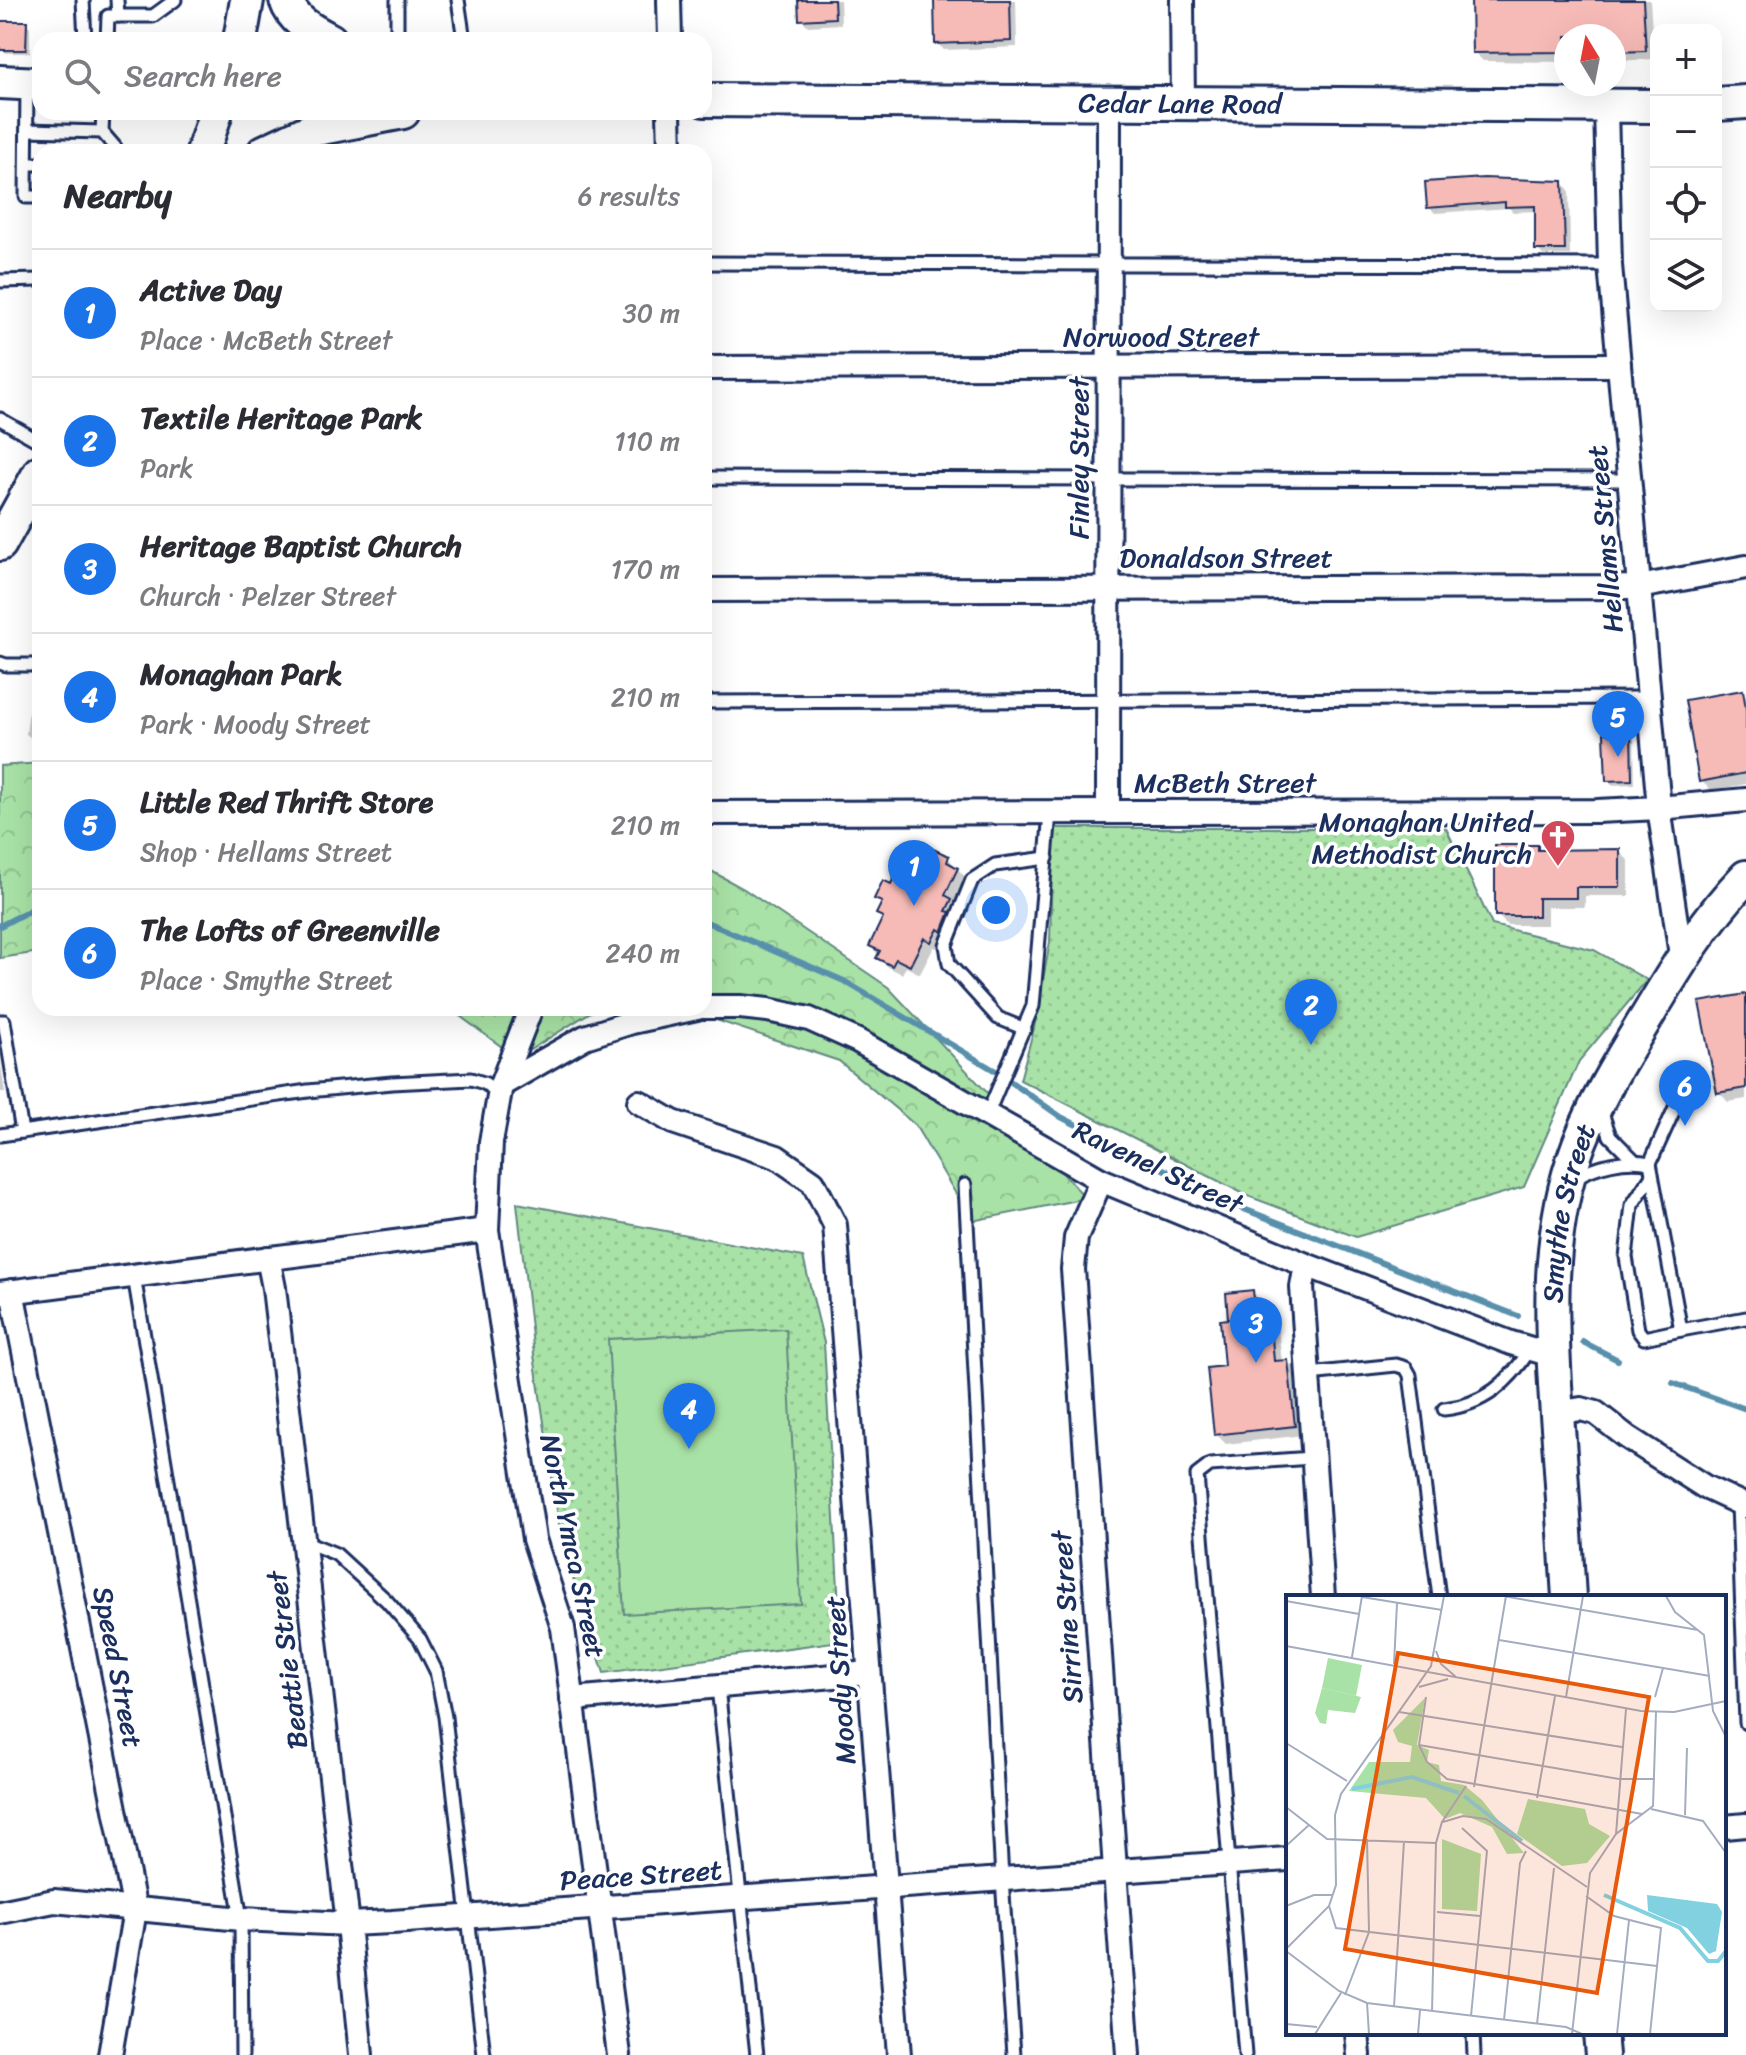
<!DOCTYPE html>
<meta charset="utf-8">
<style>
:root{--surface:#fff;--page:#f7f7f7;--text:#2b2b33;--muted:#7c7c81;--line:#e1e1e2;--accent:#1a73e8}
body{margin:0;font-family:Sriracha,sans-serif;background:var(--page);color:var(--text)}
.controls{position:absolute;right:24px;top:24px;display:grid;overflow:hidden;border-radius:16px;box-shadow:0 8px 32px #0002}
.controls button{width:72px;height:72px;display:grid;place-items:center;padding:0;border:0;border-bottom:2px solid var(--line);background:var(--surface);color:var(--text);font:40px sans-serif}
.compass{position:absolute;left:1554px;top:24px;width:72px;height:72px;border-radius:50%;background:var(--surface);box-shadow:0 8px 32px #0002;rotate:350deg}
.you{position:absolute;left:996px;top:910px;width:28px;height:28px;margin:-20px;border:6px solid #fff;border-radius:50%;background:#1a73e8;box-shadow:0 0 0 12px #1a73e833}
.badge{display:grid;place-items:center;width:52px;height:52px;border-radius:50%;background:var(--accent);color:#fff;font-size:26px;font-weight:700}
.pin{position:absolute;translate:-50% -66px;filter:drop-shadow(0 2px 4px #0008)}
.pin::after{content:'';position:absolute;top:42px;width:28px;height:24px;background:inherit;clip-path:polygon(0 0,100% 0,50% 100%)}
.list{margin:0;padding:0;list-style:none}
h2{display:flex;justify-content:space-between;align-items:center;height:104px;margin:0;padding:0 32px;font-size:34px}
h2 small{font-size:26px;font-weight:400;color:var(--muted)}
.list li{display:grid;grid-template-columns:52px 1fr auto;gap:24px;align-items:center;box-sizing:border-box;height:128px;padding:0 32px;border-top:2px solid var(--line)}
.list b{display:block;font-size:30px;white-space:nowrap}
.list p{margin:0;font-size:26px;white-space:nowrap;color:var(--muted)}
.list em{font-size:26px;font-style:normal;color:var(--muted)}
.icon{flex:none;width:44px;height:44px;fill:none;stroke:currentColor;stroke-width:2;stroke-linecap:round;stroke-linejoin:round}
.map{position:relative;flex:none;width:1746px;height:2055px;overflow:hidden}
.search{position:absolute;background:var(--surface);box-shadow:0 8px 32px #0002;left:32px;top:32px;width:680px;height:88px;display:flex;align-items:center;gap:20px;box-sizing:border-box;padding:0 28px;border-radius:24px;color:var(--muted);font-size:30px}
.panel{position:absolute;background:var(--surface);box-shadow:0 8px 32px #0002;left:32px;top:144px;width:680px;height:872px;border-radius:24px}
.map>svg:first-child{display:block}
.grass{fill:url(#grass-dots);stroke:#628882;stroke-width:2}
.forest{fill:url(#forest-crowns);stroke:#628882;stroke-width:2}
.pitch{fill:#a9e2a6;stroke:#628882;stroke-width:2}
.shadow{fill:#0003}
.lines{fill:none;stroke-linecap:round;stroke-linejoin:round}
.stream{stroke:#5990ac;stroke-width:6}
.building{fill:#f7bbb7;stroke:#1b2f5e;stroke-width:2}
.lane-casing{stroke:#1b2f5e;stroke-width:17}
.street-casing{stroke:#1b2f5e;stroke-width:28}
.secondary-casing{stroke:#1b2f5e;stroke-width:38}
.lane{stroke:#fff;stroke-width:11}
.street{stroke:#fff;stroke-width:22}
.secondary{stroke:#fff;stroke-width:32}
.labels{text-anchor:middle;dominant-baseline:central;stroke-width:7;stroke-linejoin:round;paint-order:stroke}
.street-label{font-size:28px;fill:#1b2f5e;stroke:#fff}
.poi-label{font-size:28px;fill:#1b2f5e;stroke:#fff;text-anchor:end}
.inset-river{fill:none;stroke:#82d1e0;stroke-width:4}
.inset-road{fill:none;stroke:#a4acbf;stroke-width:2}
.view{fill:#e8590c;fill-opacity:0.15;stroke:#e8590c;stroke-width:4}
.inset-edge{fill:none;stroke:#1b2f5e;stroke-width:4}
</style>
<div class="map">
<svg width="1746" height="2055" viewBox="0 0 1746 2055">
<defs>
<pattern id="grass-dots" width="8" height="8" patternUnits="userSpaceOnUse" patternTransform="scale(2)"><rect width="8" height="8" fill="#a9e2a6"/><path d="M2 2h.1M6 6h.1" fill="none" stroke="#91c291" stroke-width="1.8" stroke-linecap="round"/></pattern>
<pattern id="forest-crowns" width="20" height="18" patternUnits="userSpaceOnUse" patternTransform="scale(2)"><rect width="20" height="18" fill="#a9e2a6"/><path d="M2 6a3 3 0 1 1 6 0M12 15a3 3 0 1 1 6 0" fill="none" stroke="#91c291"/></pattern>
</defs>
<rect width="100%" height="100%" fill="#fff"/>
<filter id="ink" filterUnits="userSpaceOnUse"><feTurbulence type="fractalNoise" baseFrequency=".0125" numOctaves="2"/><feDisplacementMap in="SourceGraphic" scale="16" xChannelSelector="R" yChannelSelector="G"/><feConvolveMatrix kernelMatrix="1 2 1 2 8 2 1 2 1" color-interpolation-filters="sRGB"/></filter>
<g filter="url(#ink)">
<g class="grass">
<polygon points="1053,828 1446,828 1492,925 1594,950 1647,980 1579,1061 1524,1187 1356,1237 1248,1196 1020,1080 1034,1028 1050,942"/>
<polygon points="517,1203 803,1257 824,1343 841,1641 604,1673 562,1544 534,1355"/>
</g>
<g class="forest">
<polygon points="40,763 40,952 0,958 0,766"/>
<polygon points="704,867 744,889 888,987 1086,1198 972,1221 915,1125 839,1061 704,1016"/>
<polygon points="449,1008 597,1008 517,1058"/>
</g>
<polygon class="pitch" points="786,1329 801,1604 624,1614 608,1339"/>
<g class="shadow">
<polygon points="800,0 840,0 841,24 808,26 801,19"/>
<polygon points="936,0 1016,0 1017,47 944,50 937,43"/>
<polygon points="1473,0 1650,0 1654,59 1614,61 1614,36 1566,36 1566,62 1483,61 1474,52"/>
<polygon points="26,23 30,27 30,53 6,53 2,49"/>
<polygon points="1563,183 1569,190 1570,255 1543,255 1537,249 1537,211 1513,212 1509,208 1435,213 1429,207"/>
<polygon points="33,676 40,676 40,739 31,738 26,734"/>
<polygon points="1742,692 1746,696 1746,784 1711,790 1701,781"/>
<polygon points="1630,734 1634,739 1635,784 1612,785 1608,780"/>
<polygon points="1538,847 1542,852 1619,851 1629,861 1629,896 1585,896 1585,907 1547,907 1547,925 1507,925 1497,915"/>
<polygon points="948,858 967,879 955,904 961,910 941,950 934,947 920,974 906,967 902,974 888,967 871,946 884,919 879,913 883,904 877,898 904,879"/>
<polygon points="1746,996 1746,1099 1728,1102 1719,1092"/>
<polygon points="0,1060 5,1092 0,1092"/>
<polygon points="1252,1292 1262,1302 1263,1319 1269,1318 1278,1328 1282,1362 1288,1362 1297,1371 1304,1435 1226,1444 1216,1434 1227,1367 1231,1321"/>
</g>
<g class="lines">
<g class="stream">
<polyline points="704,921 844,981 994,1070 1061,1117 1236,1206 1518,1316"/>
<polyline points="0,926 40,905"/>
<polyline points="1583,1342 1618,1360"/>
<polyline points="1673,1383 1746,1409"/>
</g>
</g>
<g class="building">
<polygon points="798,0 834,0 835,18 799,20"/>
<polygon points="934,0 1010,0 1011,41 935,44"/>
<polygon points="1471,0 1643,0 1646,51 1614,52 1614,36 1566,36 1566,52 1472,53"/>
<polygon points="0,21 27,21 26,50 0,50"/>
<polygon points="1484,178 1563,181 1565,250 1535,250 1535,206 1505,207 1505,202 1427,208 1425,182"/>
<polygon points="1743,690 1746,709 1746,773 1699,782 1685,700"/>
<polygon points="1631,732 1632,780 1606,781 1604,733"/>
<polygon points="1495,845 1538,845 1538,850 1620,849 1620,887 1576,887 1576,898 1538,898 1538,916 1495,916"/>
<polygon points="917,847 927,852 929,847 949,856 947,862 958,868 945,895 952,899 946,911 950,912 942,932 938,929 931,942 924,938 910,966 896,959 892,966 876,958 880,951 869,946 883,917 876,914 882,902 874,899 883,880 891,884 896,873 903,877"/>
<polygon points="1746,994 1746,1088 1717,1093 1699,1002"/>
<polygon points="1253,1290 1256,1318 1270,1316 1274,1361 1288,1360 1295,1426 1214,1435 1207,1368 1224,1366 1220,1320 1228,1319 1226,1293"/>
</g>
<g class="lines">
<defs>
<g id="lane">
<polyline points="83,0 85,40"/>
<polyline points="117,0 118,16"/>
<polyline points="397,0 397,40"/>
<polyline points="458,0 464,40"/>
<polyline points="107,40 108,16 153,16 175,0"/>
<polyline points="27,84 26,197 40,197"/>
<polyline points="27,130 102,132 115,147 117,152"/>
<polyline points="102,132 103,112"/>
<polyline points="27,164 40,164"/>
<polyline points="704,263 1610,265"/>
<polyline points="0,281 40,280"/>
<polyline points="0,419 40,442"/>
<polyline points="704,478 1629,480"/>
<polyline points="0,663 6,665 40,665"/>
<polyline points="704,702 1649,698"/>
<polyline points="0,1021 4,1021 22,1132"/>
<polyline points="1025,1029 998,1018 949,964 946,945 972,880 995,865 1047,858"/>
<polyline points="1692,1070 1650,1163 1681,1330 1746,1318"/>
<polyline points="1602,1113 1610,1136 1634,1160"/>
<polyline points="987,1115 1033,1006 1050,813"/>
<polyline points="0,1135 308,1091 392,1083 471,1079 484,1083 500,1093"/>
<polyline points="1652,1175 1632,1205 1626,1257 1638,1330 1644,1338 1681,1330"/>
<path d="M1574 1178C1596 1165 1625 1158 1650 1163"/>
<polyline points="965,1185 1002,1879 1014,2055"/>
<polyline points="134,1276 241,1919 242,2055"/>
<polyline points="1309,1374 1396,1365 1406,1368 1410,1375 1439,1597"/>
<path d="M1444 1409C1484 1405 1510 1382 1530 1349"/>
<polyline points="1738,1504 1746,1723"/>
<polyline points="304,1541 336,1554 387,1601 420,1639 436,1671 445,1717 484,2055"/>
<polyline points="718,1687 757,2055"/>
<polyline points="1473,2033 1474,2055"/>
<polyline points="1245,2055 1197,1475 1210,1465 1312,1458"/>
</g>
<g id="street">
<polyline points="669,0 670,40"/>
<polyline points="1182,0 1183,105"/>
<polyline points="1606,108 1610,265 1659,808 1682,962"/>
<polyline points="669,112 670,152"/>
<polyline points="704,368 1619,365"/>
<polyline points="704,590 1639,587 1746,567"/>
<polyline points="1108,812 1109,104"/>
<polyline points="704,813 1597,811 1659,808 1746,800"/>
<polyline points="704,1007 740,1007 768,1010 809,1019 858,1041 1101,1180 1306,1265 1511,1343 1552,1355"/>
<polyline points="531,1008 501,1085 491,1142 487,1230 534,1539 563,1628 619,2055"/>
<polyline points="501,1085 585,1037 632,1022 697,1008"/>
<polyline points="639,1102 673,1122 777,1157 813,1182 835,1225 899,2055"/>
<polyline points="1101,1180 1076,1238 1073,1269 1128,2055"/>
<polyline points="268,1258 274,1288 348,1924 361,2055"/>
<polyline points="1306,1265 1302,1287 1323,1597"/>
<polyline points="12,1291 135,1910 110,2055"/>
<polyline points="0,1293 487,1230"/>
<polyline points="1557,1413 1581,1409 1596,1413 1627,1437 1705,1487 1746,1506"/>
<polyline points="572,1699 869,1673"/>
<polyline points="1724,1827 1746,1825"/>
<polyline points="0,1912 54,1901 241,1919 348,1924 392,1922 1288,1859"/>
<polyline points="1357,2033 1359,2055"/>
</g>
<g id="secondary">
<path d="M286 0C293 21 311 30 330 40"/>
<polyline points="240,40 247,0"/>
<polyline points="0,82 40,84"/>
<path id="s1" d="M704 100 1656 106"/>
<polyline points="1716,104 1746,102"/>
<polyline points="203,152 216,112"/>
<polyline points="264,152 311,130 403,112"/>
<polyline points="0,544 40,472"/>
<path id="s2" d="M1569 1597C1565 1536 1562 1475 1557 1415 1551 1330 1546 1244 1573 1161 1590 1109 1619 1062 1648 1015 1676 968 1707 917 1746 877"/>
<polyline points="1600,2033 1602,2055"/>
</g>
</defs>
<use href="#lane" class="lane-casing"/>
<use href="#street" class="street-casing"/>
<use href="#secondary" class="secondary-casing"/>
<use href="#lane" class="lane"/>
<use href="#street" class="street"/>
<use href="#secondary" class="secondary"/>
</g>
</g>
<defs>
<symbol id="church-pin" viewBox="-11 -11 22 30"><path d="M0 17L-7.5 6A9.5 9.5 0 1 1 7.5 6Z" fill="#d1495b" stroke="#fff"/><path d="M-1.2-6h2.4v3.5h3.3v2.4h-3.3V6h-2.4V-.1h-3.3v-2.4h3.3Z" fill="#fff"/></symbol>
</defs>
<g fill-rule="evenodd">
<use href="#church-pin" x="1538" y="817" width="40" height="54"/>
</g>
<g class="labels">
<g class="street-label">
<text stroke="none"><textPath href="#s1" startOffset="476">Cedar Lane Road</textPath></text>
<text x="1161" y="336">Norwood Street</text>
<text transform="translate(1078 458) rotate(-90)">Finley Street</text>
<text transform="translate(1605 539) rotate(-95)">Hellams Street</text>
<text x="1226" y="557">Donaldson Street</text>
<text x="1225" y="782">McBeth Street</text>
<text transform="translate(1158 1167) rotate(25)">Ravenel Street</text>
<text stroke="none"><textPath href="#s2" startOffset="386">Smythe Street</textPath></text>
<text transform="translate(573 1546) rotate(78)">North Ymca Street</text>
<text transform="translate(1067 1617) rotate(-94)">Sirrine Street</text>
<text transform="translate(287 1660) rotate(-97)">Beattie Street</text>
<text transform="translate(118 1667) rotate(79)">Speed Street</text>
<text transform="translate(840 1680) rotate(-94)">Moody Street</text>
<text transform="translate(641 1875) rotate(-4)">Peace Street</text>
</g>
<g class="poi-label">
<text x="1532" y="821">Monaghan United<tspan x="1532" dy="32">Methodist Church</tspan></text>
</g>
</g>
<g transform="translate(1286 1595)">
<rect width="440" height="440" fill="#fff"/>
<path d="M242 204 299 214 303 229 324 241 301 268 276 271 231 239ZM156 244 195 259 191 316 156 314Z" fill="#a9e2a6"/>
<path d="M36 93 75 102 69 118 42 115 40 129 34 128 29 118ZM139 103 131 150 143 155 141 167 153 170 155 186 178 190 196 205 238 258 221 259 206 232 174 218 159 224 140 203 63 196 83 167H124L126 151 112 147 107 135Z" fill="#a9e2a6"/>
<path d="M42 63 76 70 70 101 36 93Z" fill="#a9e2a6"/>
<path d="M165 266 191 269 186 309 161 306Z" fill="#a9e2a6"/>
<path d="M361 300 431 309 436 317 430 356 423 359 401 333 362 316Z" fill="#82d1e0"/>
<path class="inset-river" d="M66 194 126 182 173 198M178 201 236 246M318 300 394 333 422 366H432L440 356"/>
<path class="inset-road" d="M217 1 412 35M380 1 389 17 418 40 427 116 440 142M76 2 156 15M0 6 73 19M213 45 424 81M0 51 355 116 388 117 440 106M150 56 155 69 170 82M66 62 76 1M108 69 111 8M133 92 162 84M140 102 133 150 141 167 161 184 356 219M280 102 297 1M369 102 377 73M113 117 336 152M0 148 61 186M133 150 333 184H369M188 192 220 1M251 203 269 101M0 212 41 244 150 248M365 214 417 226 440 258M399 220 401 153M157 227 177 221 200 224 301 292M176 233 201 256 185 421M330 239 340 114M0 251 23 230M300 301 328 321 375 333 364 439M0 311 28 300H46M43 311 50 333 371 371M151 317 194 321M0 354 43 311 50 290 49 220 55 199 145 71 158 1M0 356 53 396 81 408 280 432 296 439M59 400 83 337 81 244M81 408 83 439M108 412 118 246M146 417 150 248 156 227 180 191M218 425 234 268 240 256M0 429 31 432M251 429 268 273M29 439 55 398M132 439 134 415M286 439 304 278 330 239 367 211 370 117M331 439 343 325"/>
<path class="view" d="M112 58 363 102 311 398 59 354Z"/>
<rect width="440" height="440" class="inset-edge"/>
</g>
</svg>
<div class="controls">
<button>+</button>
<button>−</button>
<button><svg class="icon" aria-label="locate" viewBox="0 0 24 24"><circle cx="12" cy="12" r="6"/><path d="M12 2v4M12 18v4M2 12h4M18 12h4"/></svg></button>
<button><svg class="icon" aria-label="layers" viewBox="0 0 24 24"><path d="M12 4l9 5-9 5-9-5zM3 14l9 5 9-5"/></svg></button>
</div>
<svg class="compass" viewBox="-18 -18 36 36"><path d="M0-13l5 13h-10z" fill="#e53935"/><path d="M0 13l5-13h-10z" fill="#7c7c81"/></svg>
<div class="you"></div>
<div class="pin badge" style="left:914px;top:906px">1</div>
<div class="pin badge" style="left:1311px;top:1045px">2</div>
<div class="pin badge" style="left:1256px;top:1363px">3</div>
<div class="pin badge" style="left:689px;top:1449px">4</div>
<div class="pin badge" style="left:1618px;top:757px">5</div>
<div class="pin badge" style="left:1685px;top:1126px">6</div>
<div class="search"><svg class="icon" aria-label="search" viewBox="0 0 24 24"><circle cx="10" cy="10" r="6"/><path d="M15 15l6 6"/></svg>Search here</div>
<section class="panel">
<h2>Nearby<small>6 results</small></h2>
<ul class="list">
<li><span class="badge">1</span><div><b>Active Day</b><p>Place · McBeth Street</p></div><em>30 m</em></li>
<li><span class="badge">2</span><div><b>Textile Heritage Park</b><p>Park</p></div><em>110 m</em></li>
<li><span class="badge">3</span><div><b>Heritage Baptist Church</b><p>Church · Pelzer Street</p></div><em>170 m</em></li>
<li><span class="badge">4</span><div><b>Monaghan Park</b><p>Park · Moody Street</p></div><em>210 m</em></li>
<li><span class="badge">5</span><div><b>Little Red Thrift Store</b><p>Shop · Hellams Street</p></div><em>210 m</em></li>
<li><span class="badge">6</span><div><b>The Lofts of Greenville</b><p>Place · Smythe Street</p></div><em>240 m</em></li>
</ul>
</section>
</div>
